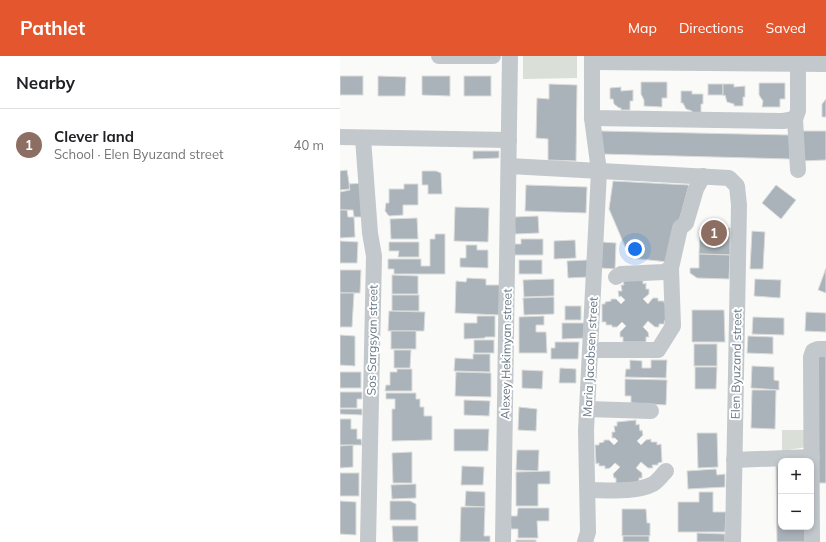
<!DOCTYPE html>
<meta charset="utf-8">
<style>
:root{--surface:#fff;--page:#f2f2f2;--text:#202124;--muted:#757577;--line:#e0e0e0;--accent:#e4572e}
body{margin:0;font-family:Mulish,sans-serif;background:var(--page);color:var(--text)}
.controls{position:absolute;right:12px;bottom:12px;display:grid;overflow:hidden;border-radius:8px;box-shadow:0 2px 6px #0003}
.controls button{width:36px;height:36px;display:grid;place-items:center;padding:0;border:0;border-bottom:1px solid var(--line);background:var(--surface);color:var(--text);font:20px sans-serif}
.you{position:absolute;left:295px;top:193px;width:14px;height:14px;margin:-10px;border:3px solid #fff;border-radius:50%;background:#1a73e8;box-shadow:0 0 0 6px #1a73e833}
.badge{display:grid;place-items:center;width:26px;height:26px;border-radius:50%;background:var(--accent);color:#fff;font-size:13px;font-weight:700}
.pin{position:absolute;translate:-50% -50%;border:2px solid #fff;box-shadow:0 1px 4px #0006}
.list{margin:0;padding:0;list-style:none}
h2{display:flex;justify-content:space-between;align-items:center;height:52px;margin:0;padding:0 16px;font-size:17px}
h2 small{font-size:13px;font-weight:400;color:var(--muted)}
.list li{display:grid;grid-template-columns:26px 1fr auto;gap:12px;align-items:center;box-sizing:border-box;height:72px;padding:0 16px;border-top:1px solid var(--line)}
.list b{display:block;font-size:15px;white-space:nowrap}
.list p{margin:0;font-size:13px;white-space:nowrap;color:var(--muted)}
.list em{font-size:13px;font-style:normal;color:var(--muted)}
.map{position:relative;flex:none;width:486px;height:486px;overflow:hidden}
header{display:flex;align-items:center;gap:24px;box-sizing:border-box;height:56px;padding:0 20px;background:var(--accent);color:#fff}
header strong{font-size:19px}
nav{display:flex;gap:22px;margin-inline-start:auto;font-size:14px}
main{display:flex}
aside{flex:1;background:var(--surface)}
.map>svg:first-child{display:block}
.green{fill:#dadfd7}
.building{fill:#aab3b9;stroke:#dcdcda}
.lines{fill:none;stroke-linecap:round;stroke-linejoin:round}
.minor{stroke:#c3c8cc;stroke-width:16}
.labels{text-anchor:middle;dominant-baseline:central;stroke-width:4;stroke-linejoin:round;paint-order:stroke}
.street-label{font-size:12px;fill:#657683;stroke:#fff}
</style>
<header>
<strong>Pathlet</strong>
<nav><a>Map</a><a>Directions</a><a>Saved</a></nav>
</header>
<main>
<aside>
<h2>Nearby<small></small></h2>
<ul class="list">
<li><span class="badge" style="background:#8d6e63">1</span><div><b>Clever land</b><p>School · Elen Byuzand street</p></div><em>40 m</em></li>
</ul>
</aside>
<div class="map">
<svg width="486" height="486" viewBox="0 0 486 486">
<rect width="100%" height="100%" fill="#fafaf8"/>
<g class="green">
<polygon points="183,0 237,0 237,22 183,23"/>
<polygon points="442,374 467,374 467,391 442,395"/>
</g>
<g class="building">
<rect x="0" y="20" width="23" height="19"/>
<polygon points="38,20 66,21 65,40 38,40"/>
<polygon points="82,20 110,20 110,40 82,39"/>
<rect x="124" y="20" width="27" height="20"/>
<polygon points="301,26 327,26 327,42 322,42 322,51 304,50 304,44 301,38"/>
<polygon points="419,27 445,27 445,43 440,43 440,51 422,51 423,45 419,39"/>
<polygon points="209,28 237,29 236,105 208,104 208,83 196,82 197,42 209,43"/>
<rect x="368" y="28" width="15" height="11"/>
<polygon points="383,28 394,28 394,31 405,30 405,41 403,41 403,50 394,50 394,48 387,46 385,39 383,40"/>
<polygon points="281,31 281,35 293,34 293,45 290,45 290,54 281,54 281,52 279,52 274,48 273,43 270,43 270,32"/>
<polygon points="341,35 352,35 352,38 363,38 363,48 361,48 361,57 352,57 352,55 346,53 343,47 341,47"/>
<polygon points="486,43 486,61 482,61 482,48"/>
<polygon points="261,75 450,79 450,103 261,98"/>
<polygon points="462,75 486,75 486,104 461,105"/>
<polygon points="133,95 159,95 159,102 133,103"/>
<polygon points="7,114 10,133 0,134 0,115"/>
<polygon points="82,115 96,115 101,117 102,138 88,138 88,129 82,129"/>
<polygon points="273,125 349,129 328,206 290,202 269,153"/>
<polygon points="24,127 23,161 14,161 13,154 0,154 0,136 10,134 9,128"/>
<polygon points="64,128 78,128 78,149 63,149 63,159 49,160 45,155 46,147 49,147 49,133 64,133"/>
<polygon points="186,129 247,131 246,157 185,155"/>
<polygon points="436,129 456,144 441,163 422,147"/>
<polygon points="115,151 149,152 148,186 114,185"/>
<polygon points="0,154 7,154 8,161 14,161 15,181 0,182"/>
<polygon points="198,160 199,177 175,178 174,161"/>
<polygon points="77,162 78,183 51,183 50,163"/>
<polygon points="360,172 390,172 390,199 359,198"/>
<polygon points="412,175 425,176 423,213 410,213"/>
<polygon points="95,178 105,178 105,218 54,218 54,213 48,213 48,203 81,203 81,210 90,210 90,183 95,183"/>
<polygon points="181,183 203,183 203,199 172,199 172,188 181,188"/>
<polygon points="235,184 236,202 214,203 214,185"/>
<polygon points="0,185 18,186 17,207 0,207"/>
<polygon points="49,186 79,186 79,201 58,201 59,195 49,195"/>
<polygon points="262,186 276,187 275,213 261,212"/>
<polygon points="126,189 137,189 137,194 148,194 148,212 120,211 120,202 126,202"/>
<polygon points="359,198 390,199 389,223 357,222 350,217 350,212 359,212"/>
<rect x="179" y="204" width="23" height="14"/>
<polygon points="248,204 249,221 228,222 227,205"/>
<polygon points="486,212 486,237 478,234"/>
<polygon points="0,214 21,214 20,237 0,237"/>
<polygon points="52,219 78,220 78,238 52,238"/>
<polygon points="127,222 146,223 146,229 160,229 159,259 115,257 116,225 126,226"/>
<polygon points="214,223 214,240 184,241 183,224"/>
<polygon points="303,223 303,228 306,227 306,233 309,233 309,238 303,243 308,248 313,242 318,242 318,245 324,245 324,247 328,247 329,265 324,265 325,268 319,268 319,271 315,271 308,265 303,271 308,276 309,281 306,281 306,286 283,286 283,281 280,281 280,276 286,270 282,266 277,271 272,271 272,269 266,269 266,266 262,266 262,248 265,248 265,246 271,245 271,243 276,243 281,248 285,244 281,240 279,241 278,235 282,235 281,229 284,229 283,225"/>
<polygon points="415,223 441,224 440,242 414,240"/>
<polygon points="0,237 14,237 12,271 0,271"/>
<rect x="52" y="239" width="27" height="16"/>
<polygon points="214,241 214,258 184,259 183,242"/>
<rect x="225" y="250" width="16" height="14"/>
<polygon points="352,254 384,254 385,286 352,286"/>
<polygon points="49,255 85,256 84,275 48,275"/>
<polygon points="466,256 486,257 486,276 465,275"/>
<polygon points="137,260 155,260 155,281 145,281 145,282 124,283 124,267 137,267"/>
<polygon points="204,260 204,269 196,269 196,276 206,276 207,297 179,297 179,261"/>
<polygon points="413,261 444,262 444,279 412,278"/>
<polygon points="222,267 246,267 246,282 222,283"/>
<rect x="51" y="275" width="25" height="18"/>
<polygon points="0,279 15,280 15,310 0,309"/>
<polygon points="408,280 433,281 433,298 407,297"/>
<rect x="134" y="284" width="20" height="13"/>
<polygon points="215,286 239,286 238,303 211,303 211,292 215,292"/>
<rect x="354" y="288" width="23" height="22"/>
<polygon points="54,294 71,294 70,312 54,312"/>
<polygon points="133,298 150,298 150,316 114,315 115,302 133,303"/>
<polygon points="477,298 486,298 486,427 476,427"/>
<polygon points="290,304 302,305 302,312 311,312 311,304 327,304 326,322 285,321 286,313 290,313"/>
<polygon points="412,310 434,311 434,324 439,325 439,334 411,332"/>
<polygon points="355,311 377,311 376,333 355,333"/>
<polygon points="220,312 236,313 236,327 219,327"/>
<polygon points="57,313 72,313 72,335 45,335 46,329 50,329 50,316 57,316"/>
<polygon points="182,314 203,315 202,333 182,332"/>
<rect x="0" y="316" width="21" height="16"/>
<polygon points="116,316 151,317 151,341 115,340"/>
<polygon points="285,323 327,324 326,349 291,347 291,340 285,340"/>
<polygon points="412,334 436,334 435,373 411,372"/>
<polygon points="0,336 22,336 22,343 17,343 17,352 0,352"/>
<polygon points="46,337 76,337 76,343 80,343 80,351 84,351 84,360 92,360 92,384 52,385 52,353 55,353 55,343 46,343"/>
<polygon points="124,344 150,345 149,360 124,359"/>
<polygon points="179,351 197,353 196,375 178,374"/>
<polygon points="0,353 22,353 22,359 0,358"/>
<polygon points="0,363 11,363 11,373 17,373 17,383 21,383 22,389 0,389"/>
<polygon points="296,364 296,369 299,368 300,375 302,374 303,379 297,385 301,389 306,384 311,383 311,386 317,386 317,389 321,388 322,406 318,407 318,409 312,409 313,412 308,412 301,406 296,412 302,417 302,422 299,422 299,428 276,428 276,422 274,422 273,418 280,411 275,407 270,412 265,413 265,410 259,410 259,407 256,408 255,389 259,389 259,387 264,386 264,384 269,384 274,389 278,385 275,382 272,382 272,376 275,376 274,370 277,370 277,366"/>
<polygon points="114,373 149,373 148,395 114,395"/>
<polygon points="357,377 377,377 378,411 358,412"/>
<polygon points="13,389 13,411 0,412 0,390"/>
<polygon points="177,394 199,394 198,415 176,414"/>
<polygon points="72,396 72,427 53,427 52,397"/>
<polygon points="436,408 441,408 441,471 466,471 466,486 437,486"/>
<polygon points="122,410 144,411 143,429 121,429"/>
<polygon points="376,413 377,419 385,418 385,431 348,433 347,415"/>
<polygon points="210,415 210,428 198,428 198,450 176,450 176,416"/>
<rect x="0" y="417" width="19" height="23"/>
<polygon points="76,428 76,442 52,443 51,429"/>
<polygon points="126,435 145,436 145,451 125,450"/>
<polygon points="359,436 373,436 373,456 386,456 385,476 338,476 338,446 359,446"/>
<polygon points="0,445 16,446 16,479 0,478"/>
<polygon points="50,445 70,445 76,448 76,464 50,464"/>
<polygon points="121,451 145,451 144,480 150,480 150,486 120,486"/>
<polygon points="178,452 209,452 209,465 197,465 198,482 178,482 178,473 171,473 170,460 177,460"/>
<polygon points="282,453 306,453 307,467 310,467 310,480 282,480"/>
<polygon points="52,470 78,470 78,486 53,486"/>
<polygon points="357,477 385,478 385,486 357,486"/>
<rect x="283" y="480" width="26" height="6"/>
<rect x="176" y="484" width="20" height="2"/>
</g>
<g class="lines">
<g class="minor">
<polyline points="99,0 153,0"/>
<polyline points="252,6 486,8"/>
<polyline points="252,62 443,65 455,63 458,55 458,8"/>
<polyline points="455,63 458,114"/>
<polyline points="0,81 169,84"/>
<polyline points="23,82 30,177 34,200 28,486"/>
<polyline points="169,110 389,122 397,130 399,149 393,486"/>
<polyline points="276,221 281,218 324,216 331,212"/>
<polyline points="250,294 318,294 333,270 331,212 340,172 346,167 356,133 363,120"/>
<polyline points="247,353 311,355"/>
<polyline points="394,404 472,401"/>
<path d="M248 434C266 434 296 437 313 428 318 425 322 419 326 415"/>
<polyline points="163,486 170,0"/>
<polyline points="245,486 248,476 246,374 259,115 252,62 252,0"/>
<polyline points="472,486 471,301 473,295 478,293 486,293"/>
</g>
</g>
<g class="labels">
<g class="street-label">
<text transform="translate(32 284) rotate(-89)">Sos Sargsyan street</text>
<text transform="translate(166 298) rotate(-89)">Alexey Hekimyan street</text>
<text transform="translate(250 301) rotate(-87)">Maria Jacobsen street</text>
<text transform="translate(396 308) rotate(-89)">Elen Byuzand street</text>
</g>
</g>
</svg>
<div class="controls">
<button>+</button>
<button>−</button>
</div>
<div class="you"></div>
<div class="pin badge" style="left:374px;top:177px;background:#8d6e63">1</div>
</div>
</main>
